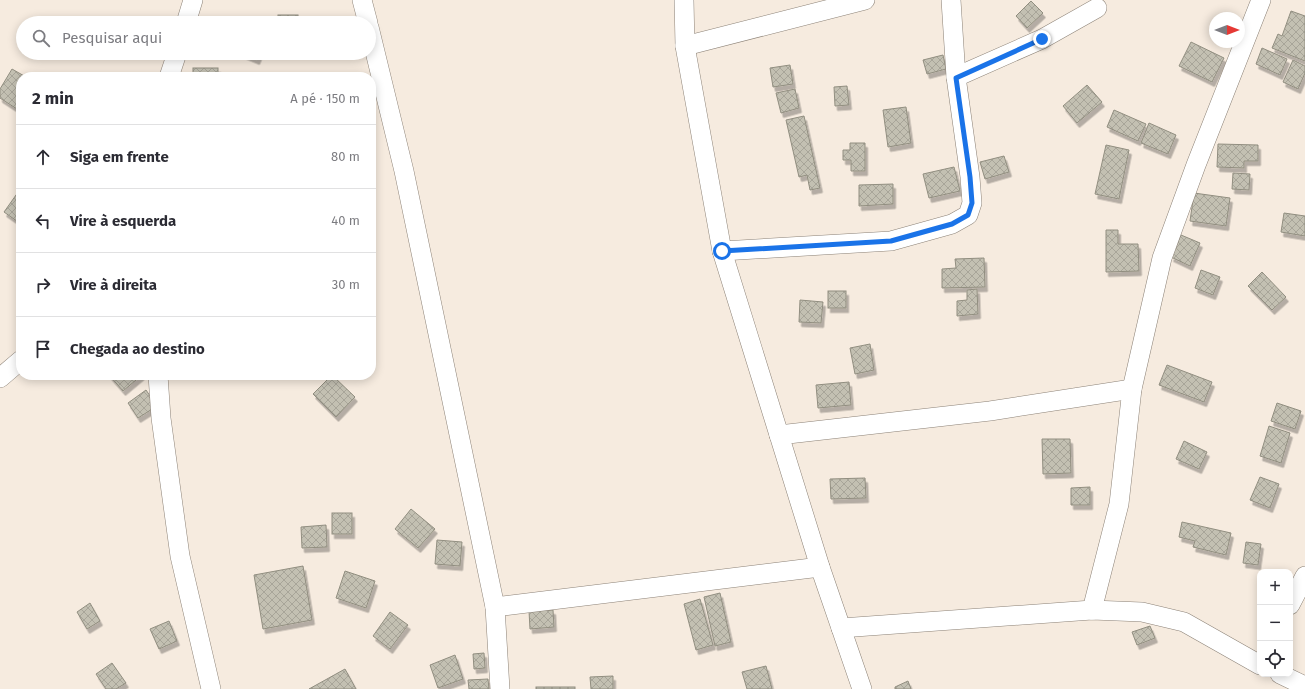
<!DOCTYPE html>
<html lang="pt">
<meta charset="utf-8">
<style>
:root{--surface:#fff;--page:#f7f7f7;--text:#2b2b33;--muted:#7c7c81;--line:#e1e1e2}
body{margin:0;font-family:"Fira Sans",sans-serif;background:var(--page);color:var(--text)}
.controls{position:absolute;right:12px;bottom:12px;display:grid;overflow:hidden;border-radius:8px;box-shadow:0 2px 10px #0003}
.controls button{width:36px;height:36px;display:grid;place-items:center;padding:0;border:0;border-bottom:1px solid var(--line);background:var(--surface);color:var(--text);font:20px sans-serif}
.compass{position:absolute;left:1209px;top:12px;width:36px;height:36px;border-radius:50%;background:var(--surface);box-shadow:0 2px 10px #0003;rotate:90deg}
.stop{position:absolute;width:12px;height:12px;margin:-9px;border:3px solid #1a73e8;border-radius:50%;background:#fff}
.stop.end{background:#1a73e8;border-color:#fff;box-shadow:0 1px 4px #0008}
.list{margin:0;padding:0;list-style:none}
h2{display:flex;justify-content:space-between;align-items:center;height:52px;margin:0;padding:0 16px;font-size:17px}
h2 small{font-size:13px;font-weight:400;color:var(--muted)}
.list li{display:grid;grid-template-columns:26px 1fr auto;gap:12px;align-items:center;box-sizing:border-box;height:64px;padding:0 16px;border-top:1px solid var(--line)}
.list b{display:block;font-size:15px;white-space:nowrap}
.list em{font-size:13px;font-style:normal;color:var(--muted)}
.icon{flex:none;width:22px;height:22px;fill:none;stroke:currentColor;stroke-width:2;stroke-linecap:round;stroke-linejoin:round}
.map{position:relative;flex:none;width:1305px;height:689px;overflow:hidden}
.search{position:absolute;background:var(--surface);box-shadow:0 2px 10px #0003;left:16px;top:16px;width:360px;height:44px;display:flex;align-items:center;gap:10px;box-sizing:border-box;padding:0 14px;border-radius:22px;color:var(--muted);font-size:15px}
.panel{position:absolute;background:var(--surface);box-shadow:0 2px 10px #0003;left:16px;top:72px;width:360px;height:308px;border-radius:16px}
.map>svg:first-child{display:block}
.building{fill:url(#building-cross-hatch);stroke:#918e80;filter:url(#shadow)}
.lines{fill:none;stroke-linecap:round;stroke-linejoin:round}
.street-casing{stroke:#8c8277;stroke-width:20}
.street{stroke:#fff;stroke-width:19}
.route{stroke:#1a73e8;stroke-width:5}
</style>
<div class="map">
<svg width="1305" height="689" viewBox="0 0 1305 689">
<defs>
<pattern id="building-cross-hatch" width="8" height="8" patternUnits="userSpaceOnUse"><rect width="8" height="8" fill="#c3c0b2"/><path d="M0 0l8 8M0 8l8-8" fill="none" stroke="#a8a599"/></pattern>
<filter id="shadow"><feDropShadow dx="2.5" dy="4.5" stdDeviation="0" flood-color="#0004"/></filter>
</defs>
<rect width="100%" height="100%" fill="#f6ebdf"/>
<g class="building">
<polygon points="1031,1 1043,13 1027,28 1016,16"/>
<polygon points="1291,11 1305,16 1305,61 1272,48 1278,34 1282,36"/>
<rect x="278" y="15" width="20" height="8"/>
<polygon points="1191,42 1224,58 1212,82 1179,66"/>
<polygon points="1262,48 1287,59 1280,75 1256,64"/>
<polygon points="240,53 260,53 257,60"/>
<polygon points="943,55 946,69 927,74 923,60"/>
<polygon points="1293,60 1305,66 1305,73 1298,89 1283,82"/>
<polygon points="790,65 793,84 773,87 770,68"/>
<rect x="193" y="68" width="25" height="9"/>
<polygon points="12,69 26,77 21,77 20,111 0,98 0,89"/>
<polygon points="1087,85 1102,102 1077,123 1063,106"/>
<polygon points="847,86 849,105 835,106 834,87"/>
<polygon points="795,89 799,108 781,113 776,93"/>
<polygon points="906,107 911,143 888,147 883,110"/>
<polygon points="1114,110 1146,124 1138,141 1107,127"/>
<polygon points="804,116 820,188 810,190 807,175 799,177 786,120"/>
<polygon points="1149,123 1176,135 1168,154 1141,143"/>
<polygon points="850,143 865,143 865,171 851,171 851,160 843,160 843,150 850,150"/>
<polygon points="1218,144 1258,145 1258,161 1244,161 1244,168 1217,167"/>
<polygon points="1106,145 1129,150 1119,199 1095,194"/>
<polygon points="1004,156 1009,172 985,179 980,162"/>
<polygon points="954,167 960,191 929,198 923,174"/>
<polygon points="1233,173 1250,174 1249,190 1232,189"/>
<polygon points="893,184 893,204 859,206 859,185"/>
<polygon points="21,188 21,224 4,212"/>
<polygon points="1194,193 1230,198 1226,226 1190,221"/>
<polygon points="1284,213 1305,216 1305,236 1281,232"/>
<polygon points="1106,230 1118,230 1118,244 1138,244 1139,271 1106,272"/>
<polygon points="1181,235 1200,243 1190,266 1171,257"/>
<polygon points="984,258 985,287 942,288 942,269 956,268 955,259"/>
<polygon points="1201,270 1220,277 1213,295 1195,288"/>
<polygon points="1262,272 1286,297 1272,310 1248,286"/>
<polygon points="977,289 978,314 957,316 957,301 967,300 967,290"/>
<rect x="828" y="291" width="18" height="17"/>
<polygon points="800,300 823,302 821,323 799,322"/>
<polygon points="870,344 874,370 855,374 850,348"/>
<polygon points="1167,365 1212,382 1204,402 1159,385"/>
<polygon points="109,375 142,375 123,391"/>
<polygon points="332,375 355,397 336,417 313,394"/>
<polygon points="849,382 851,405 818,408 816,385"/>
<polygon points="146,390 157,406 138,418 128,403"/>
<polygon points="1277,403 1301,411 1295,429 1271,421"/>
<polygon points="1269,426 1290,433 1281,463 1260,456"/>
<polygon points="1042,439 1070,439 1071,473 1043,474"/>
<polygon points="1184,441 1207,452 1199,469 1176,459"/>
<polygon points="1260,477 1279,484 1270,508 1250,500"/>
<polygon points="865,478 866,498 831,499 830,479"/>
<polygon points="1090,487 1090,505 1071,505 1071,488"/>
<polygon points="411,509 435,529 418,548 395,529"/>
<rect x="332" y="513" width="20" height="21"/>
<polygon points="1182,522 1231,533 1226,555 1193,547 1195,541 1179,537"/>
<polygon points="326,525 327,547 302,548 301,527"/>
<polygon points="437,540 462,542 460,566 435,564"/>
<polygon points="1246,542 1261,544 1258,565 1243,563"/>
<polygon points="303,566 312,620 263,629 254,575"/>
<polygon points="345,571 375,581 366,608 336,598"/>
<polygon points="720,593 731,642 715,646 704,597"/>
<polygon points="700,599 713,645 696,650 684,604"/>
<polygon points="90,603 100,621 87,629 77,612"/>
<polygon points="553,610 554,627 530,629 529,611"/>
<polygon points="390,612 408,625 390,649 373,636"/>
<polygon points="169,621 177,641 159,649 150,629"/>
<polygon points="1150,626 1155,638 1137,645 1132,632"/>
<polygon points="484,653 485,668 474,669 473,654"/>
<polygon points="455,655 463,679 438,688 430,665"/>
<polygon points="112,663 126,683 116,689 106,689 96,674"/>
<polygon points="766,666 772,689 747,689 742,672"/>
<polygon points="345,669 356,689 309,689"/>
<polygon points="613,676 613,689 591,689 590,677"/>
<polygon points="488,679 489,689 469,689 468,680"/>
<polygon points="908,681 911,689 895,689 895,687"/>
<rect x="536" y="687" width="39" height="2"/>
</g>
<g class="lines">
<defs>
<g id="street">
<polyline points="362,0 368,23"/>
<polyline points="684,0 685,46 722,251 820,567 862,689"/>
<polyline points="186,23 193,0"/>
<polyline points="369,27 404,171 495,607 500,689"/>
<polyline points="685,46 865,0"/>
<polyline points="169,77 177,53"/>
<polyline points="956,77 1042,39 1097,8"/>
<polyline points="722,251 891,241 952,224 968,215 972,203 970,177 956,77 951,0"/>
<polyline points="158,375 161,418 180,556 211,689"/>
<polyline points="0,378 21,360"/>
<polyline points="779,435 990,411 1132,389"/>
<polyline points="1290,605 1305,576"/>
<polyline points="495,607 820,567"/>
<polyline points="1092,610 1119,504 1132,389 1162,258 1196,165 1261,0"/>
<polyline points="841,628 1092,610 1142,612 1184,622 1260,665"/>
<polyline points="1280,674 1305,686"/>
</g>
</defs>
<use href="#street" class="street-casing"/>
<use href="#street" class="street"/>
</g>
<g class="lines">
<polyline class="route" points="722,251 891,241 952,224 968,215 972,203 970,177 956,78 1042,39"/>
</g>
</svg>
<div class="controls">
<button>+</button>
<button>−</button>
<button><svg class="icon" aria-label="locate" viewBox="0 0 24 24"><circle cx="12" cy="12" r="6"/><path d="M12 2v4M12 18v4M2 12h4M18 12h4"/></svg></button>
</div>
<svg class="compass" viewBox="-18 -18 36 36"><path d="M0-13l5 13h-10z" fill="#e53935"/><path d="M0 13l5-13h-10z" fill="#7c7c81"/></svg>
<div class="stop" style="left:722px;top:251px"></div>
<div class="stop end" style="left:1042px;top:39px"></div>
<div class="search"><svg class="icon" aria-label="search" viewBox="0 0 24 24"><circle cx="10" cy="10" r="6"/><path d="M15 15l6 6"/></svg>Pesquisar aqui</div>
<section class="panel">
<h2>2 min<small>A pé · 150 m</small></h2>
<ul class="list">
<li><svg class="icon" aria-label="ahead" viewBox="0 0 24 24"><path d="M12 20V5M6 11l6-6 6 6"/></svg><div><b>Siga em frente</b></div><em>80 m</em></li>
<li><svg class="icon" aria-label="left" viewBox="0 0 24 24"><path d="M17 20v-9H6M10 6l-5 5 5 5"/></svg><div><b>Vire à esquerda</b></div><em>40 m</em></li>
<li><svg class="icon" aria-label="right" viewBox="0 0 24 24"><path d="M7 20v-9h11M14 6l5 5-5 5"/></svg><div><b>Vire à direita</b></div><em>30 m</em></li>
<li><svg class="icon" aria-label="arrive" viewBox="0 0 24 24"><path d="M6 21V4h12l-3 4 3 4H6"/></svg><div><b>Chegada ao destino</b></div></li>
</ul>
</section>
</div>
